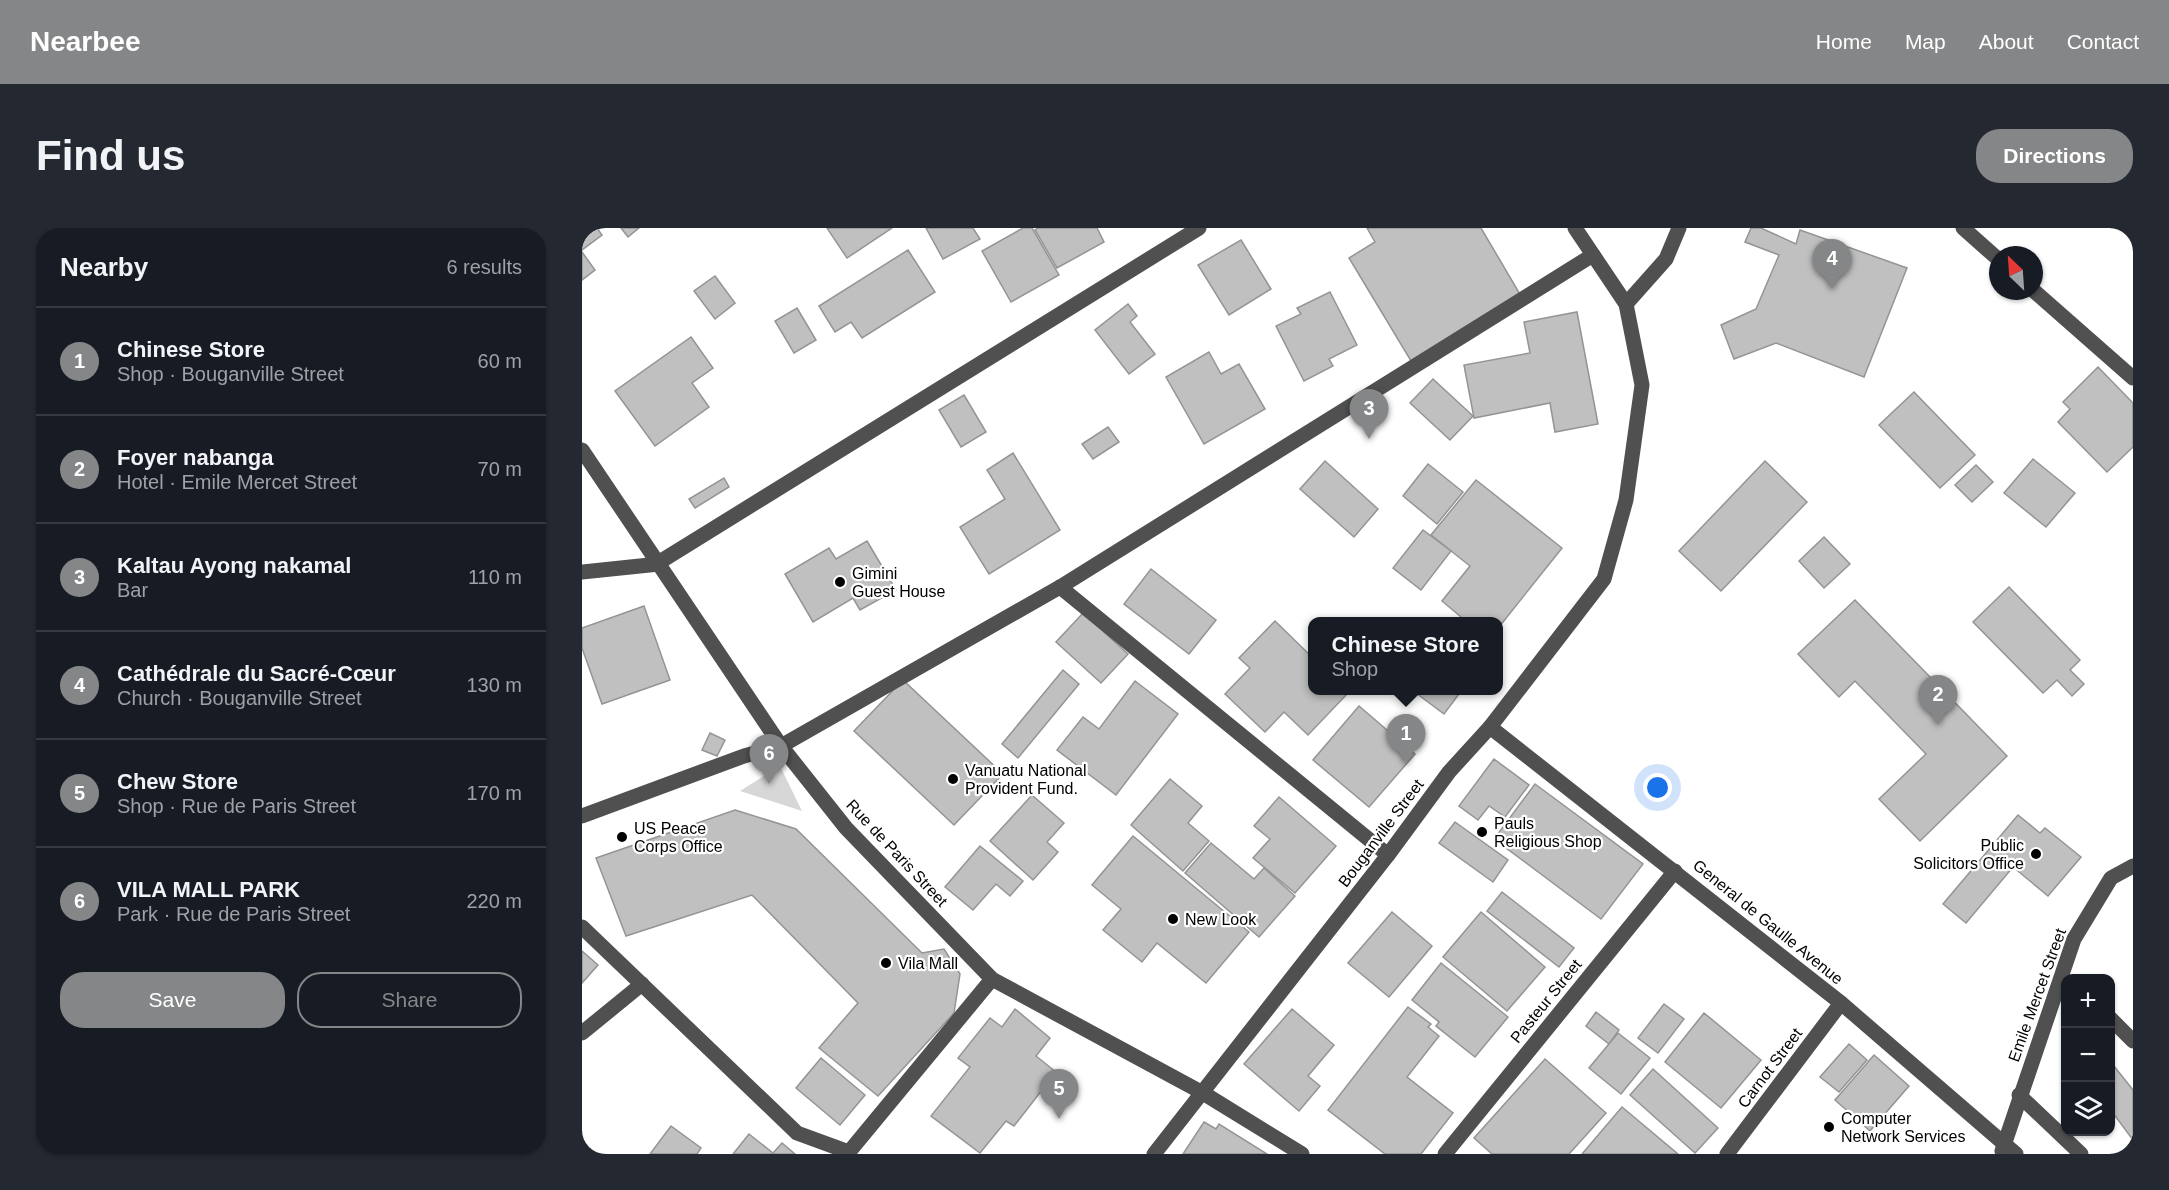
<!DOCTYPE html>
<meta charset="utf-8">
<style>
:root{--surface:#171b24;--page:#242831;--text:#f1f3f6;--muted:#9ea1a6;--line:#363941;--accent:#858687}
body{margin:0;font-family:Arial,sans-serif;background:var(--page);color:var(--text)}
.controls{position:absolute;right:18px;bottom:18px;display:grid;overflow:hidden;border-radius:12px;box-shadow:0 2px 4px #0004}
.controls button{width:54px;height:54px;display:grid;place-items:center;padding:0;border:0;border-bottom:2px solid var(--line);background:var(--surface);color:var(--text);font:30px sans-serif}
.compass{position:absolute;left:1407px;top:18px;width:54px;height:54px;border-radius:50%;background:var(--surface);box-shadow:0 2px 4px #0004;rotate:335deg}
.you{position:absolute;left:1076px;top:560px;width:21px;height:21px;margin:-15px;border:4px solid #fff;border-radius:50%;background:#1a73e8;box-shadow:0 0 0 9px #1a73e833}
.badge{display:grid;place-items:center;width:39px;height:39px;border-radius:50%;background:var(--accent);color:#fff;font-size:20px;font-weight:700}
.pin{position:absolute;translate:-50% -50px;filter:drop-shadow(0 2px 3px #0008)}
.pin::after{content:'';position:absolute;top:32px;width:21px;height:18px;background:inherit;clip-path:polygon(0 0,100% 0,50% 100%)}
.popup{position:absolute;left:726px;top:389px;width:195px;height:78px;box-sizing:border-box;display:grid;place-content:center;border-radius:12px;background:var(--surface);filter:drop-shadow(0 2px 4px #0005);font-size:20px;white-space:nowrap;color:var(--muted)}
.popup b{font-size:22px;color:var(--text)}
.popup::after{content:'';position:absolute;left:50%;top:100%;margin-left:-12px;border:12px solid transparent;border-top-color:var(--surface)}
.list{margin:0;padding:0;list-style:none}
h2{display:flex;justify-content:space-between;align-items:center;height:78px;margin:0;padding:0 24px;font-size:26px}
h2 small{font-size:20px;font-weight:400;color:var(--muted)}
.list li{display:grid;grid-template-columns:39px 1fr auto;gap:18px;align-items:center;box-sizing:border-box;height:108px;padding:0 24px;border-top:2px solid var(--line)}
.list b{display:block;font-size:22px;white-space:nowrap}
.list p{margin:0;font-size:20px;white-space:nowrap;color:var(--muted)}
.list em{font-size:20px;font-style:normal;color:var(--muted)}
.actions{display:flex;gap:12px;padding:18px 24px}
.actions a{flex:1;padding:14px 0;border:2px solid var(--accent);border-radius:24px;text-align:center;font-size:21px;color:var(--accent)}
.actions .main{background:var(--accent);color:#fff}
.icon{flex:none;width:33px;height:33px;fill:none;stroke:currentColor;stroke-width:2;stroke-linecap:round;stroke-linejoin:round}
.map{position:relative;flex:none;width:1551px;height:926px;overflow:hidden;border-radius:24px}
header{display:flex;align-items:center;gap:36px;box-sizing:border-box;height:84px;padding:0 30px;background:var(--accent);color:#fff}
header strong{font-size:28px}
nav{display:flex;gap:33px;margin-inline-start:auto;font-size:21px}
.intro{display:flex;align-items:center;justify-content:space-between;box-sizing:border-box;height:144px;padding:0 36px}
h1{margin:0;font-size:42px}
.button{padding:15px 27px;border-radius:24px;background:var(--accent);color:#fff;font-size:21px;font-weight:700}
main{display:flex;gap:36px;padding:0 36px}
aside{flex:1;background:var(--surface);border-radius:24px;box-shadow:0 2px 4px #0004}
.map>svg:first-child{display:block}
.green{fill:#d7d7d7}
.building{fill:#c0c0c0;stroke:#949494;stroke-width:1.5}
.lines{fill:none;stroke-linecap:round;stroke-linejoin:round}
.minor{stroke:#505050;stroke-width:15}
.poi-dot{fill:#000;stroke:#fff;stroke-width:2}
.labels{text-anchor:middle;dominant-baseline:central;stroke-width:4.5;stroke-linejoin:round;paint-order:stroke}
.poi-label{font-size:16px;fill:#000;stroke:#fff;text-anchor:start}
.street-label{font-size:16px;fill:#000;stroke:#fff}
</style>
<header>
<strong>Nearbee</strong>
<nav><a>Home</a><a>Map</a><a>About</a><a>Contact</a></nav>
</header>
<div class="intro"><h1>Find us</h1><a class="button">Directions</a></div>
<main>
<aside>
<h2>Nearby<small>6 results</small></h2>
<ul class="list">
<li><span class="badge">1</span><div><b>Chinese Store</b><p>Shop · Bouganville Street</p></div><em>60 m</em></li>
<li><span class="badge">2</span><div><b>Foyer nabanga</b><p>Hotel · Emile Mercet Street</p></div><em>70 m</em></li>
<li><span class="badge">3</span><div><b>Kaltau Ayong nakamal</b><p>Bar</p></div><em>110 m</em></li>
<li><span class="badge">4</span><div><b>Cathédrale du Sacré-Cœur</b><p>Church · Bouganville Street</p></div><em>130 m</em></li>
<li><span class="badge">5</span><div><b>Chew Store</b><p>Shop · Rue de Paris Street</p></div><em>170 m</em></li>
<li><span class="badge">6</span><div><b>VILA MALL PARK</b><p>Park · Rue de Paris Street</p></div><em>220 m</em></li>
</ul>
<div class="actions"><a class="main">Save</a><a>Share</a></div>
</aside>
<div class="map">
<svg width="1551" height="926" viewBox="0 0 1551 926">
<rect width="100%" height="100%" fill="#fff"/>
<polygon class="green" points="198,538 220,583 158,563"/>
<g class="building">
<polygon points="0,0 15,0 20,7 0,22"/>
<polygon points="39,0 57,0 46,9"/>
<polygon points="245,0 310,0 265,30"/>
<polygon points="344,0 391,0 398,11 361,31"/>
<polygon points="441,0 450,0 477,47 429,74 400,23"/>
<polygon points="456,0 515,0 522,14 475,40 453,2"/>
<polygon points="785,0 899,0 939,68 829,133 767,30 793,14"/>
<polygon points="1169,0 1179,0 1214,16 1218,2 1325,40 1282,149 1194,115 1152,131 1139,97 1174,81 1197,27 1163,14"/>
<polygon points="659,12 689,61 647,87 616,37"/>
<polygon points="326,22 353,64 280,110 269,94 253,104 237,78"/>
<polygon points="0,24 13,42 0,52"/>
<polygon points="133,48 153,75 133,91 112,63"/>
<polygon points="748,64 775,117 747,131 751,138 722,153 694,98 719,86 715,80"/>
<polygon points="546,76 555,88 548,94 573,126 547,146 513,102"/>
<polygon points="215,80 234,112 212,125 193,93"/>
<polygon points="995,84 1016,196 973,204 968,175 892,190 882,137 948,125 942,94"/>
<polygon points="109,109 131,140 110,155 127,179 73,218 33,163"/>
<polygon points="627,124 639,146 657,136 683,181 622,216 584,149"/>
<polygon points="1516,139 1551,175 1551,219 1525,244 1476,194 1488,181 1481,174"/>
<polygon points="851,151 891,188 868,212 828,175"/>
<polygon points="1332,164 1393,227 1358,260 1297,197"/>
<polygon points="382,167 404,204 379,219 357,182"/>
<polygon points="526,199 537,214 511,231 500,216"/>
<polygon points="431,225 478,302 407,346 378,299 423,271 405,242"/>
<polygon points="1451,231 1493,265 1464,299 1422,265"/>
<polygon points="743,233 796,281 772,309 718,261"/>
<polygon points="1183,233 1225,274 1139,363 1097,323"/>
<polygon points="846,236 881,264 855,296 821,268"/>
<polygon points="1394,237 1411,254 1390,274 1373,257"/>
<polygon points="142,250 147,259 113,280 107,271"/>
<polygon points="894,252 980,320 917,399 917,394 885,394 860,373 888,338 849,307"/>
<polygon points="841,302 869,323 839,362 811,340"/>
<polygon points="1242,309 1268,336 1242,360 1217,333"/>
<polygon points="285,313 314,362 278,382 271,370 231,394 203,346 247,320 254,331"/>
<polygon points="569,341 634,392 607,426 542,376"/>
<polygon points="1427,359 1498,432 1488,442 1502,456 1490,468 1475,452 1461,465 1391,394"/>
<polygon points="1273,372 1425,528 1338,613 1297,571 1344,526 1273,453 1257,469 1216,426"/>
<polygon points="62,378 88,452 20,476 0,420 0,400"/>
<polygon points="501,385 546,426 519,455 474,414"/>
<polygon points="693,393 731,430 731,462 767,464 726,507 702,484 683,504 643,466 668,440 657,430"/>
<polygon points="481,442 497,456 436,530 420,516"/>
<polygon points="321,452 421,546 372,597 272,503"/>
<polygon points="553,453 596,486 534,567 475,522 501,489 517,501"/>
<polygon points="830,462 880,462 862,486"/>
<polygon points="777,478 833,526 787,579 731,532"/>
<polygon points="128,505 143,512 135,528 120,522"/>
<polygon points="912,531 947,557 923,589 907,578 896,592 877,578"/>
<polygon points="588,551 620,578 606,595 627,613 601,643 549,597"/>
<polygon points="953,556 1061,636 1019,691 912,611"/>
<polygon points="450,567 482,595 465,614 476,624 451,652 408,613"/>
<polygon points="697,569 754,618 713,665 671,630 688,611 672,598"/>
<polygon points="153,582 214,601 340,725 362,721 378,746 372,785 296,868 237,820 276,775 170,667 44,708 14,630"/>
<polygon points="1436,587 1458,605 1463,600 1499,629 1466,668 1431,639 1384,695 1361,676"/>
<polygon points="873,594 926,632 911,654 857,615"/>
<polygon points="551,608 667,704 624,755 575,715 560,734 521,702 539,681 510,657"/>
<polygon points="629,615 672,651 682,640 713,668 677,709 603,645"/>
<polygon points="398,618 441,653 428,668 414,656 391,682 363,659"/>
<polygon points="920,664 992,720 977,739 905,683"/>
<polygon points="810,684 850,718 807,769 766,735"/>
<polygon points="899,684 963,739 925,783 861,729"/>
<polygon points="0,723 16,737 0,755"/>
<polygon points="859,735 926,789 893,829 854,798 857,794 830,772"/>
<polygon points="1082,776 1102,791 1076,825 1056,810"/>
<polygon points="826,779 849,796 846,799 857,808 825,849 871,885 839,926 803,926 746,882"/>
<polygon points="433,781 468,810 454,828 474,844 432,898 424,893 398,925 349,888 388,839 376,830 408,790 420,799"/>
<polygon points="710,781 752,817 726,848 738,858 717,883 662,836"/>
<polygon points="1014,784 1037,802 1027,816 1004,798"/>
<polygon points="1122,785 1179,832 1139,880 1083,834"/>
<polygon points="1036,805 1068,830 1039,866 1007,840"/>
<polygon points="1267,816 1285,832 1257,864 1238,849"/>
<polygon points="1292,827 1327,858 1288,903 1253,872"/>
<polygon points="239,830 283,867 258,897 214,860"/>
<polygon points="963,831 1024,885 987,926 910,926 892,910"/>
<polygon points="1528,833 1551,862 1551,912 1531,885 1528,887"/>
<polygon points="1071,841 1136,900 1113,925 1048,867"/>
<polygon points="1040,879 1096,926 1000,926"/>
<polygon points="622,894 634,901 637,896 685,926 601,926"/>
<polygon points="89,898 119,920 115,926 68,926"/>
<polygon points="167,906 191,925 200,915 213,926 151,926"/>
</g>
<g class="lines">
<g class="minor">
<polyline points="1381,0 1416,31"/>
<polyline points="1452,63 1551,150"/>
<polyline points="1044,76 1084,31 1097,0"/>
<polyline points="0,222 199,518 264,600 410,751 621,865 720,926"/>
<polyline points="76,335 617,0"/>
<polyline points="0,344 77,336"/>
<polyline points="478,359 806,627"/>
<polyline points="908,499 1259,775 1434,926"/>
<polyline points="0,588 162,528 199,518 478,359 1011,27"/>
<polyline points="0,699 215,905 267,924 410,751"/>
<polyline points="1528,790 1551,813"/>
<polyline points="0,805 60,756"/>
<polyline points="1437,867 1499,926"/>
<polyline points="1420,923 1492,711 1529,650 1551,638"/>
<polyline points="572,926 806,627 867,544 908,499 1022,351 1044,272 1060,157 1044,76 993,0"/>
<polyline points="863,926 1093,643"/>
<polyline points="1145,926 1259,775"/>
</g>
</g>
<g class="poi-dot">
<circle cx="258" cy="354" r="6"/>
<circle cx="371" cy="551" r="6"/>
<circle cx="900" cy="604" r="6"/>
<circle cx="40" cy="609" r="6"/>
<circle cx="1454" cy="626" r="6"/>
<circle cx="591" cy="691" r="6"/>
<circle cx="304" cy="735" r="6"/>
<circle cx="1247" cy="899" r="6"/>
</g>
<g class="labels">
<g class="poi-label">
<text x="270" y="345">Gimini<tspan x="270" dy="18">Guest House</tspan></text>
<text x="383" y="542">Vanuatu National<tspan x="383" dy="18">Provident Fund.</tspan></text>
<text x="912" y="595">Pauls<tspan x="912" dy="18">Religious Shop</tspan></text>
<text x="52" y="600">US Peace<tspan x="52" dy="18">Corps Office</tspan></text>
<text x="1442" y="617" text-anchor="end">Public<tspan x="1442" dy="18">Solicitors Office</tspan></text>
<text x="603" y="691">New Look</text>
<text x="316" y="735">Vila Mall</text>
<text x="1259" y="890">Computer<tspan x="1259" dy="18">Network Services</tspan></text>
</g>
<g class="street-label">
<text transform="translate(799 605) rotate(-53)">Bouganville Street</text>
<text transform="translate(315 625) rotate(47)">Rue de Paris Street</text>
<text transform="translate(1186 694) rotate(39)">General de Gaulle Avenue</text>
<text transform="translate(1455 767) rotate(-70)">Emile Mercet Street</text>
<text transform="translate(964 773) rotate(-51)">Pasteur Street</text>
<text transform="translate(1188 840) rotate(-53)">Carnot Street</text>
</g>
</g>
</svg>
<div class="controls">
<button>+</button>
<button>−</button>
<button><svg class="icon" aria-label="layers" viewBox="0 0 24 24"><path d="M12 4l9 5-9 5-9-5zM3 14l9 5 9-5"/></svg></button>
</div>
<svg class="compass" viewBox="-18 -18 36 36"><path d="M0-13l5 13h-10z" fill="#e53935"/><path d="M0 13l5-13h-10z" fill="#9ea1a6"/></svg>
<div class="you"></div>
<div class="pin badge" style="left:824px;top:536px">1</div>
<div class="popup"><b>Chinese Store</b>Shop</div>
<div class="pin badge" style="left:1356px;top:497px">2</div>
<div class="pin badge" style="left:787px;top:211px">3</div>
<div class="pin badge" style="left:1250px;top:61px">4</div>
<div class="pin badge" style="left:477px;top:891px">5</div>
<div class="pin badge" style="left:187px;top:556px">6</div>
</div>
</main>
